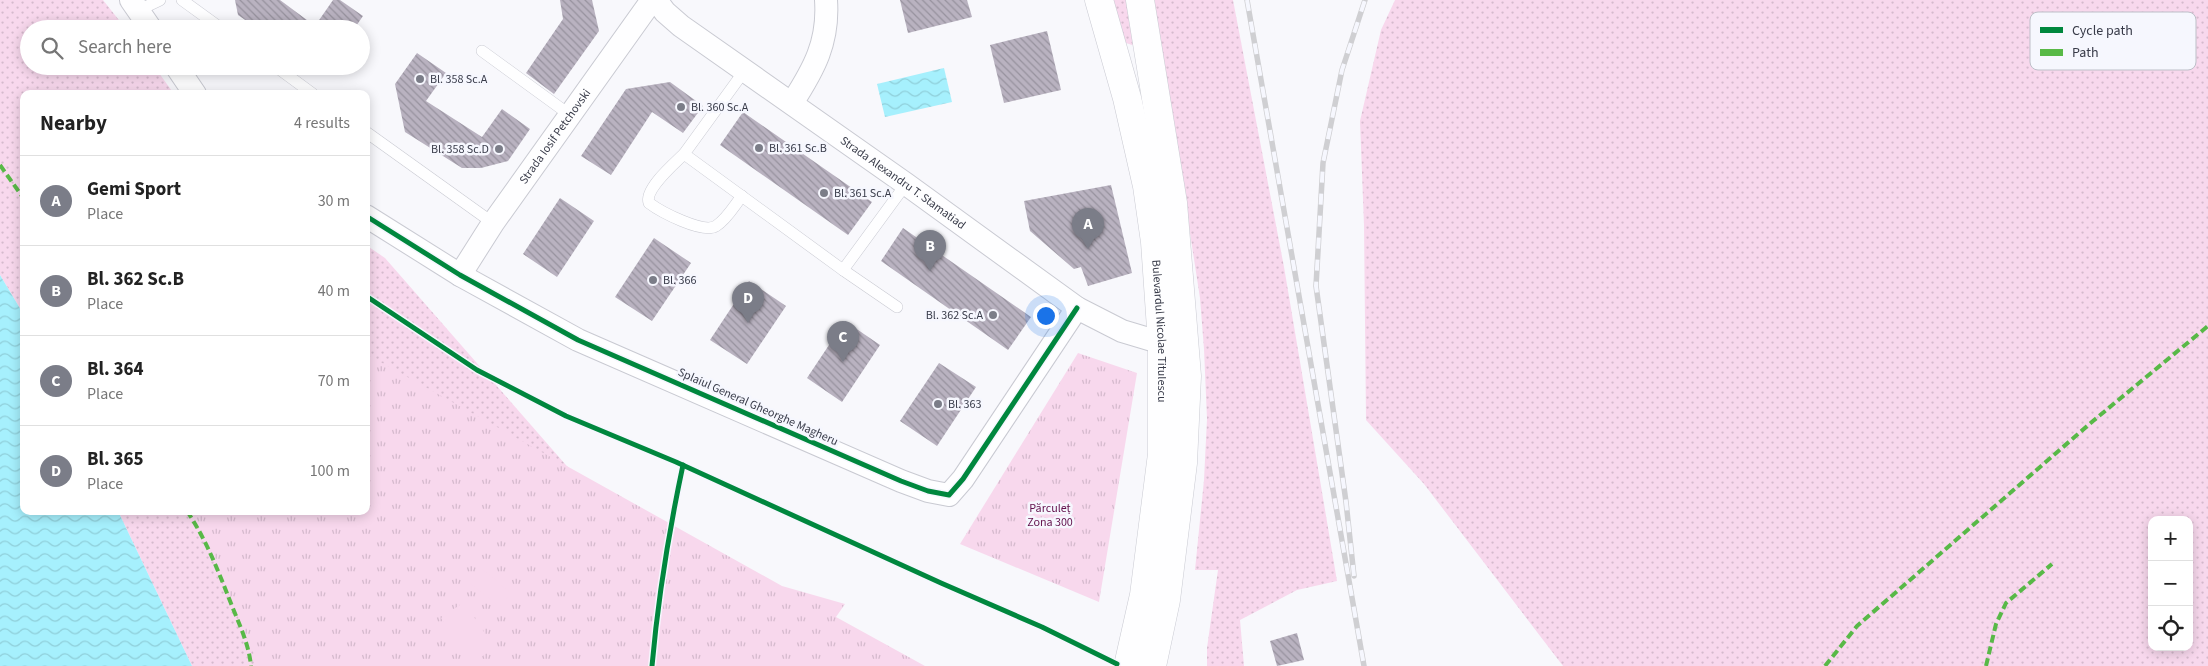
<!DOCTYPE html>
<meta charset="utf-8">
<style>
:root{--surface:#fff;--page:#f6f6f6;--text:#222;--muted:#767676;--line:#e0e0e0;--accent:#7b7d88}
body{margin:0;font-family:"Source Sans 3",sans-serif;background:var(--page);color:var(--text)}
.controls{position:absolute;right:15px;bottom:15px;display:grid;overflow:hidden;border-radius:10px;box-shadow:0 2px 12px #0003}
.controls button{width:45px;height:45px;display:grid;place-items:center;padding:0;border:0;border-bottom:1px solid var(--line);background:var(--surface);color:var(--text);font:25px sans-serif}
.you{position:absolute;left:1045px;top:315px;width:18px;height:18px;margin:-12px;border:4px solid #fff;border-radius:50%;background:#1a73e8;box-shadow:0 0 0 8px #1a73e833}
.badge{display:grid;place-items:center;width:32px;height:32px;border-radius:50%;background:var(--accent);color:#fff;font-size:16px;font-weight:700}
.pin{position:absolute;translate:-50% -41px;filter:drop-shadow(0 1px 2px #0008)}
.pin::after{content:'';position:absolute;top:26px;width:18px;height:15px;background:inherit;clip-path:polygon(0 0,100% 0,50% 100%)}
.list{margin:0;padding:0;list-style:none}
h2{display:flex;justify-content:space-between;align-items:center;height:65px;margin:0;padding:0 20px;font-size:21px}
h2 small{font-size:16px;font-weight:400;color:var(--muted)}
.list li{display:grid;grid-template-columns:32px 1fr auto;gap:15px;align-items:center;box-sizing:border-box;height:90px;padding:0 20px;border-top:1px solid var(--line)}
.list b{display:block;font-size:19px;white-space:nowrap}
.list p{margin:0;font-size:16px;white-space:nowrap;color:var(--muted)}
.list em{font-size:16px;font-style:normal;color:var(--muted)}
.icon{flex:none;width:28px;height:28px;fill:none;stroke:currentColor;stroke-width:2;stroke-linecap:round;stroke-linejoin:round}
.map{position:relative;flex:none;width:2208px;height:666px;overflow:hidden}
.search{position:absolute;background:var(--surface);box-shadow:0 2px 12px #0003;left:20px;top:20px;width:350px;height:55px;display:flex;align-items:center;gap:12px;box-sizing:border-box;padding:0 18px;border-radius:28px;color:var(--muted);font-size:19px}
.panel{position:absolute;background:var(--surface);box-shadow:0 2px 12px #0003;left:20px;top:90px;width:350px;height:425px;border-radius:10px}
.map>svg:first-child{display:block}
.grass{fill:url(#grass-dots);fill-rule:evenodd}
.park{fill:url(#park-tufts)}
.garden{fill:#f8d8ed}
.water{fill:url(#water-waves)}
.building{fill:url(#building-back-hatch)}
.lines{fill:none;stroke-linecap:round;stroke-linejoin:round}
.lane-casing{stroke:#c9cad2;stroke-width:12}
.street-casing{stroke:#c9cad2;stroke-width:24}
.secondary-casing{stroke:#c9cad2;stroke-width:29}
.lane{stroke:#fefeff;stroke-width:11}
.street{stroke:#fefeff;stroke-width:22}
.secondary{stroke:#fefeff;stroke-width:28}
.rail-casing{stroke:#cfcfd2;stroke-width:5.5}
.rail{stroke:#f6f7fe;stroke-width:4;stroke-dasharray:11;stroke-linecap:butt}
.quiet{stroke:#58b947;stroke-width:4;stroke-dasharray:8 4;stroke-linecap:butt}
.cycleway-casing{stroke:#f6f7fe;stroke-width:8}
.cycleway{stroke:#00873e;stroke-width:5}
.poi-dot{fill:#7b7d88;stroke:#f6f7fe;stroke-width:2}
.labels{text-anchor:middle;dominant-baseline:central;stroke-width:5;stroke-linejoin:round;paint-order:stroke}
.poi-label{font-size:12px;fill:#383b49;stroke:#f6f7fe;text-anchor:start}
.street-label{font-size:12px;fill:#383b49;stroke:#f6f7fe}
.park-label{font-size:12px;fill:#63124d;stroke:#f6f7fe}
.key{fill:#f6f7fe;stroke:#bdbfc8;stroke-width:1}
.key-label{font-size:14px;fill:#383b49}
</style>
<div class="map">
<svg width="2208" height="666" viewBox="0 0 2208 666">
<defs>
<pattern id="grass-dots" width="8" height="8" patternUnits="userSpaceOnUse" patternTransform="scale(1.25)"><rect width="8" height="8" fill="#f8d8ed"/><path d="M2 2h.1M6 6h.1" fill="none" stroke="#d5bacd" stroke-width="1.8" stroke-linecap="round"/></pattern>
<pattern id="park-tufts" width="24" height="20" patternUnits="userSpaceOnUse" patternTransform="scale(1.25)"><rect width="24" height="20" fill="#f8d8ed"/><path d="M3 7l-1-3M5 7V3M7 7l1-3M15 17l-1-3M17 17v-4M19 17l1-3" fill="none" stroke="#d5bacd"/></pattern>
<pattern id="water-waves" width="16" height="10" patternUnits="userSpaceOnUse" patternTransform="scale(1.25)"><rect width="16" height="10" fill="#a6f0fd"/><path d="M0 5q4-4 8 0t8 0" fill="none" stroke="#90cfda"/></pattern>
<pattern id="building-back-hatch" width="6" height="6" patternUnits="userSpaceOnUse" patternTransform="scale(1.25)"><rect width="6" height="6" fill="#b9b2c0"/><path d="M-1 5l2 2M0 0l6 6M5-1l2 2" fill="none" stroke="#97929e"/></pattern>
</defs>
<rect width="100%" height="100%" fill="#f8f8fc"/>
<g class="grass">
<polygon points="0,0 103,0 126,29 29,29 29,66 154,66 174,94 24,94 24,315 0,275"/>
<polygon points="1107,0 1130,0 1135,42 1132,45 1123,42"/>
<polygon points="1154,0 1233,0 1284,267 1337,581 1297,590 1240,620 1244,666 1207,666 1207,648 1218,570 1195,570 1204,480 1207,419 1204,349 1200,298"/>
<path d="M1395 0H2208V666H1563L1424 484 1366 420 1364 225 1360 121 1381 30ZM2152 520H2189V647H2152Z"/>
<polygon points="366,245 385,258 697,615 861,666 192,666 118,511 366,511"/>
</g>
<g class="park">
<polygon points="1078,353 1137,373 1099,602 960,544"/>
<polygon points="366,354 782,586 845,604 836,617 925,666 259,666 193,511 366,511"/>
</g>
<g class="garden">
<polygon points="480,567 511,593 499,607 468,581"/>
<polygon points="464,602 494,647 471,665 441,618"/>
</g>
<g class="water">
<polygon points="944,68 952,102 885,117 877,84"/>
<polygon points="0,275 24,315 24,511 118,511 192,666 0,666"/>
</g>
<g class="building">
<polygon points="235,0 280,0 315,26 333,0 340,0 363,16 354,29 258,29 238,15"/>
<polygon points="560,0 592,0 599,31 554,94 526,73 563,19"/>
<polygon points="900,0 967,0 972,17 908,33"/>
<polygon points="1047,31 1061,90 1004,103 990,45"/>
<polygon points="417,53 446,73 426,101 482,137 502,109 530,129 508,161 481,168 462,168 405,132 395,84"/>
<polygon points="670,82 703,106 683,133 652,112 611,175 581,156 626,89"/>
<polygon points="743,112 872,202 848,235 720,145"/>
<polygon points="1111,185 1132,273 1088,286 1081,267 1074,269 1030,231 1024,201"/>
<polygon points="560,198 594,221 557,277 523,254"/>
<polygon points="903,228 1031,317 1008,350 881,261"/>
<polygon points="654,238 691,263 652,321 615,297"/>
<polygon points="749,281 786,306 747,364 710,340"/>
<polygon points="845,321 880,345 842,402 807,378"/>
<polygon points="939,363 976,387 937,446 900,421"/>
<polygon points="1297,633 1304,660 1277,666 1270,641"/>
</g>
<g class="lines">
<defs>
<g id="lane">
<polyline points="182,0 222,29"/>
<polyline points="139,10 160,0"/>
<polyline points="482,51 570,115"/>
<polyline points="275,66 313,94"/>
<polyline points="745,70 684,154 843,270 906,184"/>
<polyline points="366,132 493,223"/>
<path d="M684 154C675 163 644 189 649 203 661 212 703 234 716 226 727 219 734 206 742 196"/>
<polyline points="843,270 897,307"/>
</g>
<g id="street">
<polyline points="131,0 151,29"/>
<path id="s1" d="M656 0 665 12 681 26 906 184 1077 308 1122 331 1162 343"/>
<polyline points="176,66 195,94"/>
<path d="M792 103C814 69 829 42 826 0"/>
<polyline points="366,216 460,275 578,340 901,481 928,491 949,495 963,479 1077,308"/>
<path id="s2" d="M460 275 493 223 652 0"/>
</g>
<g id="secondary">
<path id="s3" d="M1099 0 1127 98 1147 186 1155 242 1162 343V454L1144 595 1128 666"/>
<polyline points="1140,0 1173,203 1187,376 1183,463 1166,600 1152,666"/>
</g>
</defs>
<use href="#lane" class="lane-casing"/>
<use href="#street" class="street-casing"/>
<use href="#secondary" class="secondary-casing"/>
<use href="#lane" class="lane"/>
<use href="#street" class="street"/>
<use href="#secondary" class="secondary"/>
<defs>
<g id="rail">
<polyline points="1247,0 1364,666"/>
<polyline points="1354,576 1346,502 1316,286 1323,163 1342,70 1365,0"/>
</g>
</defs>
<use href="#rail" class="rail-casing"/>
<use href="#rail" class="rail"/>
<g class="quiet">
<polyline points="0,165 24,199"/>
<path d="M187 511C207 541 219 573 232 606 240 626 249 645 251 666"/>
<polyline points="1825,666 1857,626 2093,421 2208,326"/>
<polyline points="1986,666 1996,624 2006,603 2052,564"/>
</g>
<defs>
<g id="cycleway">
<polyline points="366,216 460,275 578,340 901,481 928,491 949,495 963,479 1077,308"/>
<polyline points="366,296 477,370 566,416 676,462 941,583 1042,627 1117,664"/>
<path d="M652 666C658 598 669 531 683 465"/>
</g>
</defs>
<use href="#cycleway" class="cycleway-casing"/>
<use href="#cycleway" class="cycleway"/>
</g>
<g class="poi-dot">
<circle cx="420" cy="79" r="5"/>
<circle cx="681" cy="107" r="5"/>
<circle cx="759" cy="148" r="5"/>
<circle cx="499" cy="149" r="5"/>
<circle cx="824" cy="193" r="5"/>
<circle cx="653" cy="280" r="5"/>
<circle cx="993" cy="315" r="5"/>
<circle cx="938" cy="404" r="5"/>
</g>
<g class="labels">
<g class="poi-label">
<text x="430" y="79">Bl. 358 Sc.A</text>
<text x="691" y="107">Bl. 360 Sc.A</text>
<text x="769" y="148">Bl. 361 Sc.B</text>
<text x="489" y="149" text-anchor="end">Bl. 358 Sc.D</text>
<text x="834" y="193">Bl. 361 Sc.A</text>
<text x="663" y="280">Bl. 366</text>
<text x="983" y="315" text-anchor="end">Bl. 362 Sc.A</text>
<text x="948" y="404">Bl. 363</text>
</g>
<g class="street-label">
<text stroke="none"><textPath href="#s2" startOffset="168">Strada Iosif Petchovski</textPath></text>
<text stroke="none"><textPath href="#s1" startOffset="308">Strada Alexandru T. Stamatiad</textPath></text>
<text stroke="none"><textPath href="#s3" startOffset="338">Bulevardul Nicolae Titulescu</textPath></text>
<text transform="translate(758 407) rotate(24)">Splaiul General Gheorghe Magheru</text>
</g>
<g class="park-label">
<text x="1050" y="508">Părculeț<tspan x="1050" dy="14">Zona 300</tspan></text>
</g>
</g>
<rect x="2030" y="12" width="166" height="58" rx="8" class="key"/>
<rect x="2040" y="27" width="23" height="6" fill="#00873e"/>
<rect x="2040" y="49" width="23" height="7" fill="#58b947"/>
<g class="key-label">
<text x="2072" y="35">Cycle path</text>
<text x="2072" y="57">Path</text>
</g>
</svg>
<div class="controls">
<button>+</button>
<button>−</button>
<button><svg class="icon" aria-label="locate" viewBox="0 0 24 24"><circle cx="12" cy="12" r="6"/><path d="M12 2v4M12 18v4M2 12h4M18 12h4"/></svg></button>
</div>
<div class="you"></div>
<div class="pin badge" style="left:1088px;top:249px">A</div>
<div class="pin badge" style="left:930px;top:271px">B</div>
<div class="pin badge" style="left:843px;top:362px">C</div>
<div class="pin badge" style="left:748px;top:323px">D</div>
<div class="search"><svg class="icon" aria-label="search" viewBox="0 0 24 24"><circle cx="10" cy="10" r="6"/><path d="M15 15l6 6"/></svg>Search here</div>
<section class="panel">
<h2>Nearby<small>4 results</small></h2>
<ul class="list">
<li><span class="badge">A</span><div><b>Gemi Sport</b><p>Place</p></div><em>30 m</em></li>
<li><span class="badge">B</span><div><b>Bl. 362 Sc.B</b><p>Place</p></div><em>40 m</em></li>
<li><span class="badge">C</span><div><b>Bl. 364</b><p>Place</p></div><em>70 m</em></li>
<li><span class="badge">D</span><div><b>Bl. 365</b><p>Place</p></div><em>100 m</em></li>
</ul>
</section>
</div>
